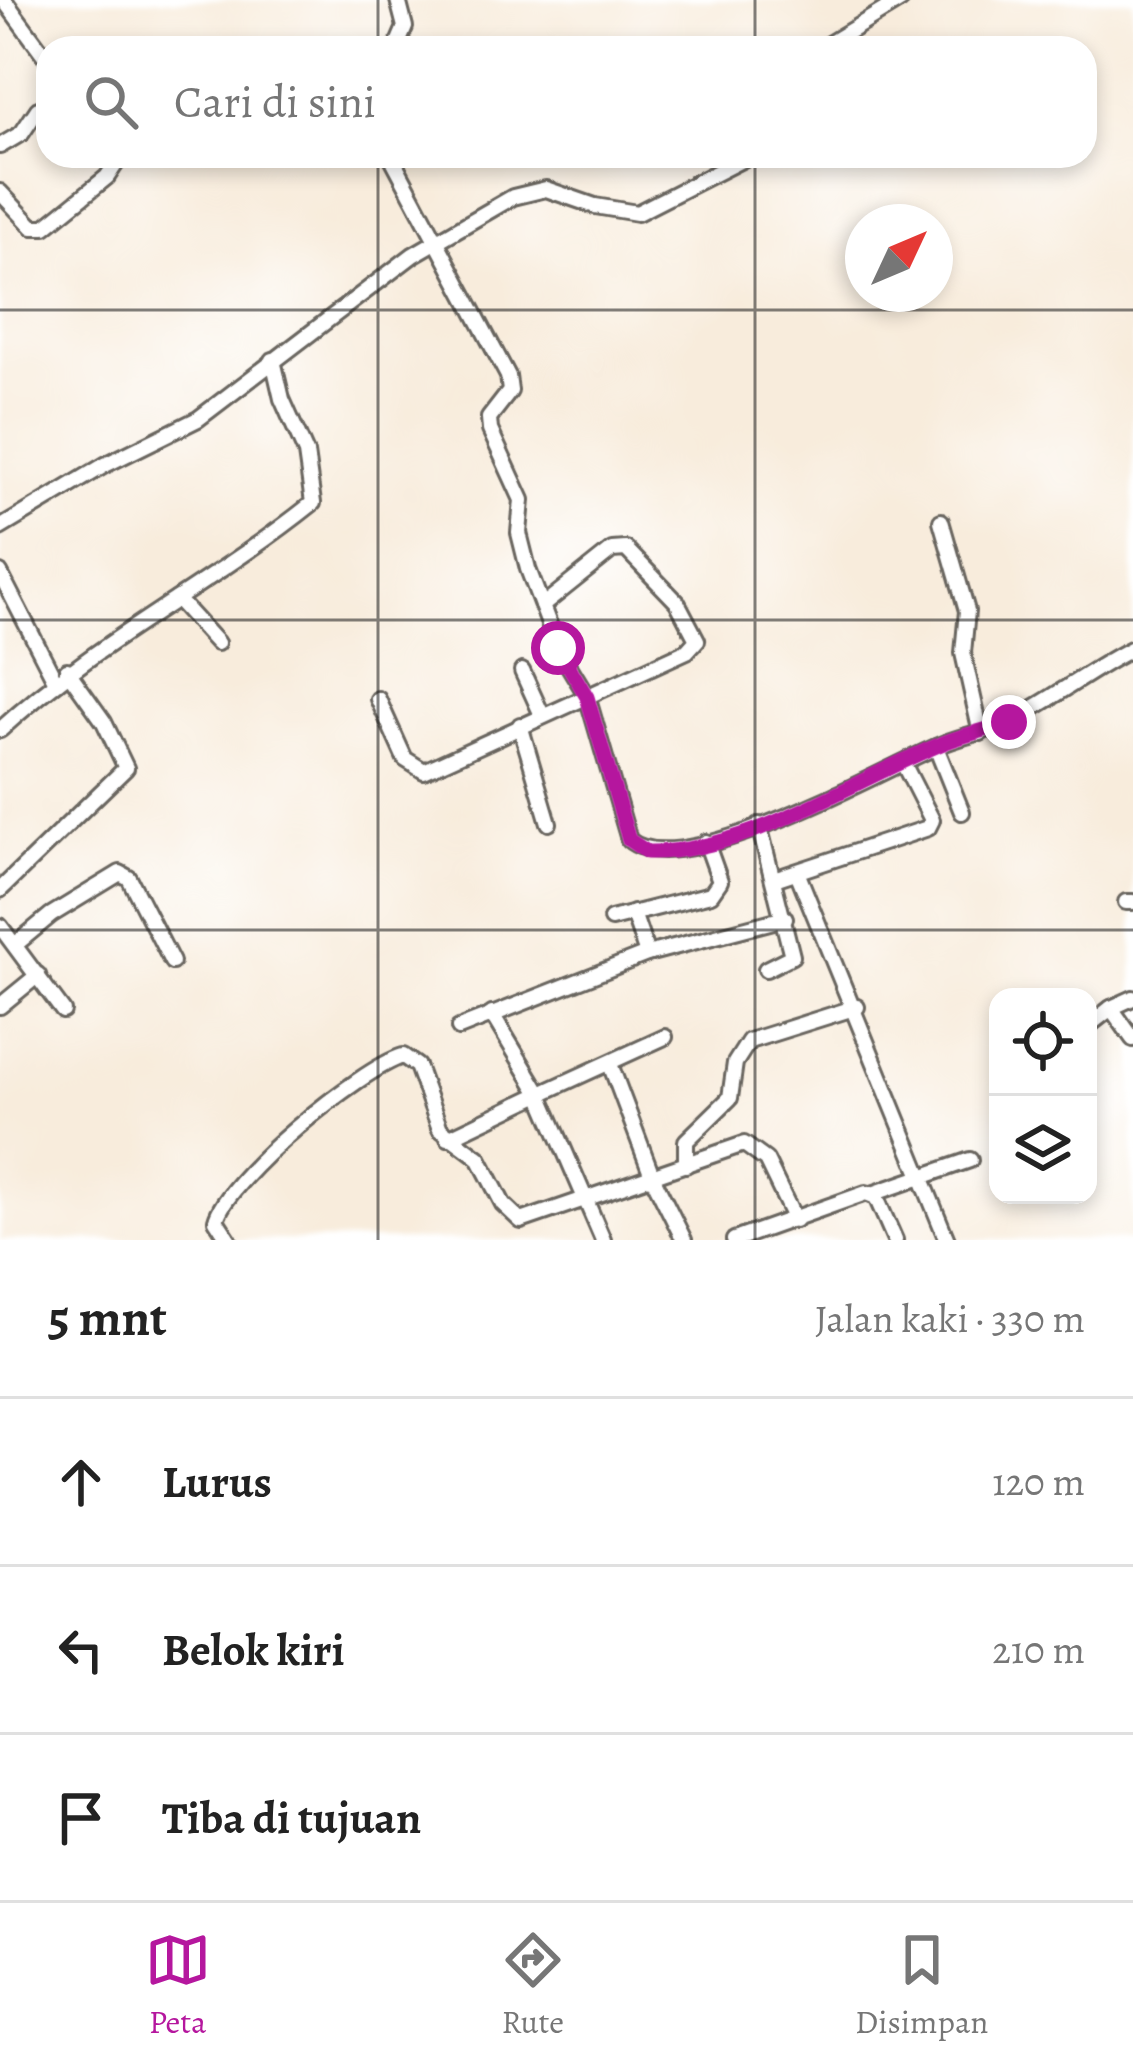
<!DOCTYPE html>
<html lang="id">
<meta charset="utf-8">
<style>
:root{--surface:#fff;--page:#f2f2f2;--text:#222;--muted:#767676;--line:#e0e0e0;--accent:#b5179e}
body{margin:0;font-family:Alegreya,serif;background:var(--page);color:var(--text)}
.controls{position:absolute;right:36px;bottom:36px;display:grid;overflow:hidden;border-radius:24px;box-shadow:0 6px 18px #0003}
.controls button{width:108px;height:108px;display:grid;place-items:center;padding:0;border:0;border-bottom:3px solid var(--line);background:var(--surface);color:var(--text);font:60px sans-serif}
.compass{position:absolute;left:845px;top:204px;width:108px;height:108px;border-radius:50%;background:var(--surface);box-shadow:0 6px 18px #0003;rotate:46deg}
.stop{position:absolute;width:36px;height:36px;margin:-27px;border:9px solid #b5179e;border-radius:50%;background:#fff}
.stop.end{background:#b5179e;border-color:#fff;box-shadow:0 3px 12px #0008}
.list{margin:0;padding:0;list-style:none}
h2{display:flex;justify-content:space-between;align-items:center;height:156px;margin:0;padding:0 48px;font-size:51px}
h2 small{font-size:39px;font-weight:400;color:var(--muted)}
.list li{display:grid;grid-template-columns:78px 1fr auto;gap:36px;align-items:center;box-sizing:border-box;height:168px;padding:0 48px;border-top:3px solid var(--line)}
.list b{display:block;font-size:45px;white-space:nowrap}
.list em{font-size:39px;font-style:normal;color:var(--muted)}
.icon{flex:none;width:66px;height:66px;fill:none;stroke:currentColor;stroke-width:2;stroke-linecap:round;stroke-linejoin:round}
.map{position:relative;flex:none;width:1133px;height:1240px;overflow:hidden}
.search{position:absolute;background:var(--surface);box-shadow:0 6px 18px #0003;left:36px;right:36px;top:36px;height:132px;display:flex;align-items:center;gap:30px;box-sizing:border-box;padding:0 42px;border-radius:36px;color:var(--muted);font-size:45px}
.sheet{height:660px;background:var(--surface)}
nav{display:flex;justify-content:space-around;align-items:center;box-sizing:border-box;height:168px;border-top:3px solid var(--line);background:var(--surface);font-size:33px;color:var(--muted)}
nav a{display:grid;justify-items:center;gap:6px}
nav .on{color:var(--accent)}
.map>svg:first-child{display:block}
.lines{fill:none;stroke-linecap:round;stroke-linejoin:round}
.minor-casing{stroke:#69655f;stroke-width:20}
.minor{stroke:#fff;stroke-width:14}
.route{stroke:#b5179e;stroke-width:15}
.grid{fill:none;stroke:#1c1c1c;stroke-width:3;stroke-opacity:0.55}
</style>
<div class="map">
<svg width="1133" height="1240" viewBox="0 0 1133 1240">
<rect width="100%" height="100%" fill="#fff"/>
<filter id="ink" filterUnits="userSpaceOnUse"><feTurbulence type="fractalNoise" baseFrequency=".00833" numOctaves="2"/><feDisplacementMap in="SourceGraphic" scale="24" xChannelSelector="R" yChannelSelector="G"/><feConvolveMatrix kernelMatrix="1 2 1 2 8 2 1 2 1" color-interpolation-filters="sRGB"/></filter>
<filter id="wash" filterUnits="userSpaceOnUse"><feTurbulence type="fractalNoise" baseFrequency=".004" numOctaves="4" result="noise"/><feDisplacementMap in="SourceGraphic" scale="48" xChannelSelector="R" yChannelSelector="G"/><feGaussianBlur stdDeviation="2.7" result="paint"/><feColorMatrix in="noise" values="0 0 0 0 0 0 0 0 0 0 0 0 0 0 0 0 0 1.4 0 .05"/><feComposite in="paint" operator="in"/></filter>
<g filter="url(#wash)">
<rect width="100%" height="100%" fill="#f8ecdc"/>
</g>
<g filter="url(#ink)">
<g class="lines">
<defs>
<g id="minor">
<polyline points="4,0 48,60"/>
<polyline points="396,48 405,27 398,0"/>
<polyline points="822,48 901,0"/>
<polyline points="0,146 22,133 38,109"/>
<path d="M391 156 508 376 510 391 489 418 490 430 522 500 519 533 528 569 558 648 587 696 629 840C682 885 885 767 945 743 965 735 986 732 1006 723 1050 702 1089 670 1133 648"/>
<polyline points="0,192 33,227 45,227 107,177 121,156"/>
<polyline points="941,521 967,611 963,653 981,733"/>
<polyline points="0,528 105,465 198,419 413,255 513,197 546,189 595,206 637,213 749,156"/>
<polyline points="0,573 55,680"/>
<polyline points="177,599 217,643"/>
<polyline points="522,671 542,715"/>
<polyline points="378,699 405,759 424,771 687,651 697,640 677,602 626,549 612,550 542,606"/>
<polyline points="520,725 549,823"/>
<path d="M0 730C95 642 212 584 313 503L306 453 282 399 273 360"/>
<polyline points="936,747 962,812"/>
<polyline points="759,825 792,956 766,969"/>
<polyline points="797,872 947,1240"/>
<polyline points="774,879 928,828 932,820 904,765"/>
<polyline points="0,890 126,768 104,722 67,670"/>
<polyline points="1126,902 1133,902"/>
<polyline points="633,913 647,954"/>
<polyline points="611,919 711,894 720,881 706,842"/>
<polyline points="0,926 63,1011"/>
<polyline points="16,944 51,915 120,873 129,878 172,962"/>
<polyline points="0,1006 38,975"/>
<polyline points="1111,1008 1133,998"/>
<polyline points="1088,1026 1111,1008 1133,1039"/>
<polyline points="459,1028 647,954 785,918"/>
<polyline points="610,1064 653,1178 684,1240"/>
<polyline points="448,1138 540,1094 492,1014"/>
<polyline points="686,1165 686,1141 730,1098 735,1063 749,1041 857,1007"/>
<polyline points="872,1194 970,1160"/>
<path d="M229 1240 216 1220C227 1178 360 1069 403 1056L417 1066 440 1129 479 1158 503 1204 521 1221 744 1144 766 1160 795 1220"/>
<polyline points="603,1240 540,1094 665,1037"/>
<polyline points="734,1240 866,1193 876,1197 895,1240"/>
</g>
</defs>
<use href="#minor" class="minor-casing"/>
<use href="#minor" class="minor"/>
</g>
</g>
<g class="lines" filter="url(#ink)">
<path class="route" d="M558 648 587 697 629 840 647 852C748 854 855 778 946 742 967 734 988 730 1009 722"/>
</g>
<path class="grid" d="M378 0V48M755 0V48M378 156V1240M755 156V1240M0 310H1133M0 620H1133M0 930H1133"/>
</svg>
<div class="controls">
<button><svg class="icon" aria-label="locate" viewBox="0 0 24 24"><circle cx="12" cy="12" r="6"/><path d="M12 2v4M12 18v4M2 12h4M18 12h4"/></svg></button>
<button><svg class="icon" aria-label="layers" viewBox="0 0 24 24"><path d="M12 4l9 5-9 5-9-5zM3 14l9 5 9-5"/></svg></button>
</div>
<svg class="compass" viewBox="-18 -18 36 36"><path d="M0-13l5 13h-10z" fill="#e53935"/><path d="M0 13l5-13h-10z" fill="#767676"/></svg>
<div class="stop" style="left:558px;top:648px"></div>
<div class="stop end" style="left:1009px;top:722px"></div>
<div class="search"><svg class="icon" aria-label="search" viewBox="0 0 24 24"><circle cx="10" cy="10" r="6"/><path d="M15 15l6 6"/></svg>Cari di sini</div>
</div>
<section class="sheet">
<h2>5 mnt<small>Jalan kaki · 330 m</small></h2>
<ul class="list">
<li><svg class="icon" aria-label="ahead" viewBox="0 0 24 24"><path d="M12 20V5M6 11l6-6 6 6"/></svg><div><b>Lurus</b></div><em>120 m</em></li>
<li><svg class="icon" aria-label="left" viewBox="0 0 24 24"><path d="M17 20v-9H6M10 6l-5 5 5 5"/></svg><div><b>Belok kiri</b></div><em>210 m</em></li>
<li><svg class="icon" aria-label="arrive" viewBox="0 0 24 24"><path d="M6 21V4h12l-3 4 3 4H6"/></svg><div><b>Tiba di tujuan</b></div></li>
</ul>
</section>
<nav>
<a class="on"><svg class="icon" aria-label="map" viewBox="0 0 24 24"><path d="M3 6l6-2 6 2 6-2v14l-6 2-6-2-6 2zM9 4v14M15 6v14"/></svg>Peta</a>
<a><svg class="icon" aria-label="directions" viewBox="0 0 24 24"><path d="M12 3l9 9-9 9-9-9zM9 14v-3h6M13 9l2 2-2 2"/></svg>Rute</a>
<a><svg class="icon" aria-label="saved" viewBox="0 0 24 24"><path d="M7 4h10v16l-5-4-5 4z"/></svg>Disimpan</a>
</nav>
